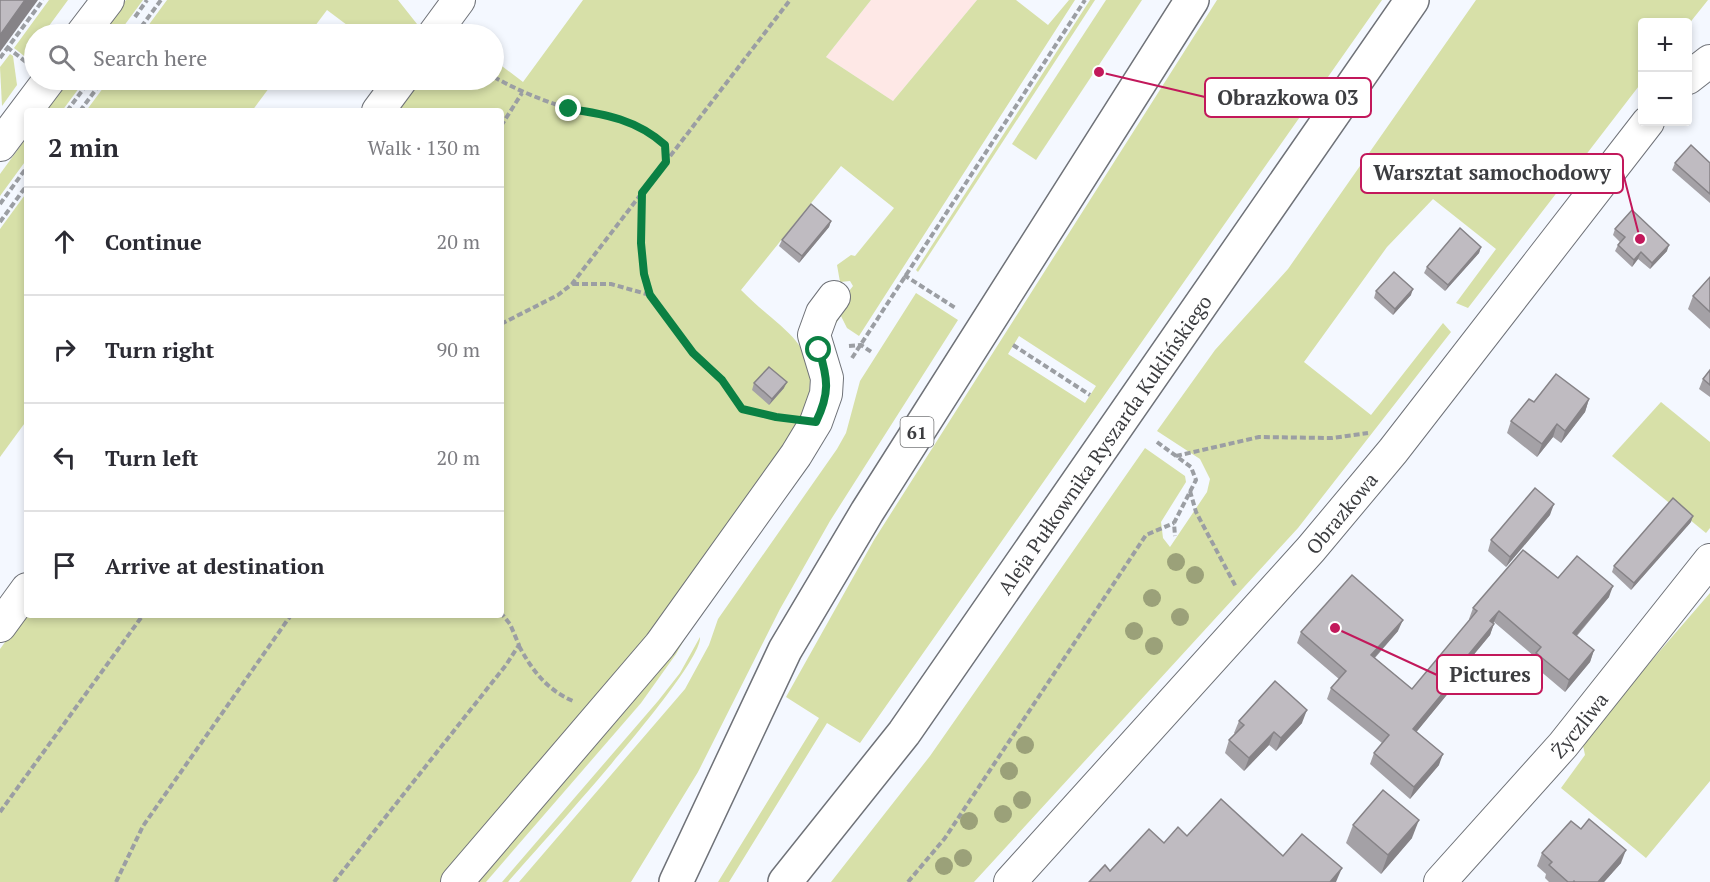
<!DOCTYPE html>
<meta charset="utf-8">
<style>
:root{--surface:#fff;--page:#f2f2f3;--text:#2b2b33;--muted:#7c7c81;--line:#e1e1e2}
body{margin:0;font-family:"PT Serif",serif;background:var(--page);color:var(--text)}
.controls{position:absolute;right:18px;top:18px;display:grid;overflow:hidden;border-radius:6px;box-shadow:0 3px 9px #0003}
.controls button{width:54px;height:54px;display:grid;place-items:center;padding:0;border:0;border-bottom:2px solid var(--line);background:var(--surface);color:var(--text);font:30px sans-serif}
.stop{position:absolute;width:18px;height:18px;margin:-14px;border:4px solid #0b8043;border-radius:50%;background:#fff}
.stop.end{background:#0b8043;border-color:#fff;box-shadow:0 2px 6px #0008}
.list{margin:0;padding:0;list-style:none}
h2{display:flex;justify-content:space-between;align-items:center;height:78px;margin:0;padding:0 24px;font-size:26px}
h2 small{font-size:20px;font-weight:400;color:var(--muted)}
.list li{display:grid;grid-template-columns:39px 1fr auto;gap:18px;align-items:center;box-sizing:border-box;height:108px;padding:0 24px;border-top:2px solid var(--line)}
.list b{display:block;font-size:22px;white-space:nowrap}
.list em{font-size:20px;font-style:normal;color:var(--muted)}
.icon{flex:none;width:33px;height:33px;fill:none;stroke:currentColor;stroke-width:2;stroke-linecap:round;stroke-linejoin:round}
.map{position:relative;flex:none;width:1710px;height:882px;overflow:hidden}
.search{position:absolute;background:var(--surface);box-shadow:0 3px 9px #0003;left:24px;top:24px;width:480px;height:66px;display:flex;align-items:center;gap:15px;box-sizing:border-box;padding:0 21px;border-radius:33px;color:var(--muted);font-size:22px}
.panel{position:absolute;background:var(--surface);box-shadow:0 3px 9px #0003;left:24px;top:108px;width:480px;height:510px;border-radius:6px}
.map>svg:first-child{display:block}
.industrial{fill:#fee8e6}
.green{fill:#d7e0a8;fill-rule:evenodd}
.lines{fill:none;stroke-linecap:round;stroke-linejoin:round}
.minor-casing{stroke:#6f7278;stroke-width:34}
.major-casing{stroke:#6f7278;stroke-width:36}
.path{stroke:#9b9ea3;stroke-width:4;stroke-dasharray:6 3;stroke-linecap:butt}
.minor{stroke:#fff;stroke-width:32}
.major{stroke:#fff;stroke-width:33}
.tree{fill:#9ba179}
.wall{fill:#a4a1a6}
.shaded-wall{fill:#868387}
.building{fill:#bfbbc1;stroke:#868387;stroke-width:1.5}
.route{stroke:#0b8043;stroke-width:8}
.labels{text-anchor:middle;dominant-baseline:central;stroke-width:5;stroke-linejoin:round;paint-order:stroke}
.shield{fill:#fff;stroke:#767779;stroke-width:1.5}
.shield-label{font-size:18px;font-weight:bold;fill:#3c3d40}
.street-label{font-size:20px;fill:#3c3d40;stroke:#fff}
.leader{fill:none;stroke:#c2185b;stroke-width:2}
.callout-dot{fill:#c2185b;stroke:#fff;stroke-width:2}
.callout{fill:#fff;stroke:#c2185b;stroke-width:2}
.callout-label{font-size:21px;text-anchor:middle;font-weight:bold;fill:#3c3d40}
</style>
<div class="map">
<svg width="1710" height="882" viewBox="0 0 1710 882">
<rect width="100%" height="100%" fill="#f4f8ff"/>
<polygon class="industrial" points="871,0 977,0 893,101 826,57"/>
<g class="green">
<polygon points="49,0 68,0 43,34 34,34 33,63 14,48"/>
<polygon points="126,0 143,0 118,34 101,34"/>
<polygon points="167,0 398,0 417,24 421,34 359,34 327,10 309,34 142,34"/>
<path d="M583 0H871L826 57 893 101 977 0H1016L1048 25 1069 0H1075L859 336 847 328 841 316 828 335 846 295 853 286 850 281 840 282 837 265 851 255 855 256 894 208 841 166 741 290C786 336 828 344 802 420L608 690 442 882H0V649L27 612V615H501V111H390L413 80H494V60L523 82Z"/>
<polygon points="1090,0 1095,0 918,272 916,270"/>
<polygon points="1106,0 1142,0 1036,160 1012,144"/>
<path d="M1217 0H1382L860 743 827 723 729 882H718L819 718 786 697 874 540ZM1019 336 1096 386 1085 403 1008 354Z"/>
<polygon points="1476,0 1708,0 1688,25 1688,22 1642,22 1642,82 1468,308 1456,303 1496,249 1433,199 1387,247 1304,362 1371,415 1443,323 1451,332 1298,528 974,882 831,882 930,756 1145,448 1185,476 1186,482 1161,522 1163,538 1170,547 1207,492 1210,479 1200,459 1157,431 1215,350 1288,269"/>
<polygon points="10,54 13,56 17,85 2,106 0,67"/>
<polygon points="69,80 85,80 62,111 46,111"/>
<polygon points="109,80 275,80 252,111 86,111"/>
<polygon points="27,137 27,159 0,196 0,174"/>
<polygon points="27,192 27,420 0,457 0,229"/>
<polygon points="916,293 958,320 830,521 780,609 698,772 631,882 519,882 685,689 709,645 718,619 837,449 846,433 860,381"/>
<polygon points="1661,402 1710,442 1710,528 1706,533 1612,456"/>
<polygon points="1710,593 1710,781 1646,858 1561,788 1585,755 1582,741"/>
<polygon points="693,624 676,654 641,703 486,882 475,882"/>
<path d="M700 637C703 668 537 848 508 882H502L658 701 680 673Z"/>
</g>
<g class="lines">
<defs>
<g id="minor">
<polyline points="82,34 108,0"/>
<polyline points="434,34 459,0"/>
<polyline points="1688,78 1710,61"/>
<polyline points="378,111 401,80"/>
<polyline points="0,145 49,80"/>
<polyline points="0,626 27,589"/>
<polyline points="457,882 660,645 796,455 816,422 826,394 827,378 814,335 822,313 834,297"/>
<path id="s1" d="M1010 882 1311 549 1393 451 1648 122"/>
<path id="s2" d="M1440 882 1563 745 1710 560"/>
</g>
<g id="major">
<polyline points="676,882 785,650 867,512 1192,0"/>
<path id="s3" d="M785 882 904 733 1412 0"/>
</g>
</defs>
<use href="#minor" class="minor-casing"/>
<use href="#major" class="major-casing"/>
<g class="path">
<polyline points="135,17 147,0"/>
<polyline points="136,34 161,0"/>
<polyline points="7,47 26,62"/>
<polyline points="0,58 43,0"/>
<path d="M494 77C517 90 541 100 567 108 577 111 588 111 599 113 624 118 646 128 665 145L666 162"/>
<polyline points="67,111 90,80"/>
<polyline points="80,111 103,80"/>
<polyline points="501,126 522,93"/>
<path d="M642 193C641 228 640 261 650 295"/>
<polyline points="0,204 27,167"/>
<polyline points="0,222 27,185"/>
<polyline points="904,275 957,309"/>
<polyline points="573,284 611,284 650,295 693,353 722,380 742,409 784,418"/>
<polyline points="501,324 558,295 572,284 790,0"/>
<polyline points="1013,345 1090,395"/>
<polyline points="849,346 861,345 873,353"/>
<polyline points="852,358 1085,0"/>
<polyline points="1157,442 1191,467 1196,480 1174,523 1175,536"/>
<polyline points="1176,456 1259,437 1332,438 1368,433"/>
<polyline points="1190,491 1196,512 1236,587"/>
<path d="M519 646C532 670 547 690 573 701"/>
<polyline points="0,812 143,615"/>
<polyline points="116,882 143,826 291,615"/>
<polyline points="334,882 506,665 519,645 510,624 501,613"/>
<polyline points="908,882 945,838 1146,535 1174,523"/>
</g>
<use href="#minor" class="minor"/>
<use href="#major" class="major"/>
</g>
<g class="tree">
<circle cx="1176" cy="562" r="9"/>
<circle cx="1195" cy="575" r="9"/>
<circle cx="1152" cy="598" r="9"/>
<circle cx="1180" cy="617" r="9"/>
<circle cx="1134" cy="631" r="9"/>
<circle cx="1154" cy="646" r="9"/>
<circle cx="1025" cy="745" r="9"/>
<circle cx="1009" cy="771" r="9"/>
<circle cx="1022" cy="800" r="9"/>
<circle cx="1003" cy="814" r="9"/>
<circle cx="969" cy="821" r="9"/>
<circle cx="963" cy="858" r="9"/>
<circle cx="944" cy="866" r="9"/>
</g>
<g class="wall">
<polygon points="1675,163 1710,163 1710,203 1672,170"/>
<polygon points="831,221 829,227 799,263 779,246 782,240"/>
<polygon points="1615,229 1667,251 1650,269 1638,259 1632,267 1615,251 1618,245 1620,242 1613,235"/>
<polygon points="1481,247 1479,253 1445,291 1424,273 1427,267"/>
<polygon points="1710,277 1710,329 1688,309 1693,296"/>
<polygon points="1376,291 1411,295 1393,315 1374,298"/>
<polygon points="1710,370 1710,397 1699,389 1703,379"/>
<polygon points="754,383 784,388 769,405 752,390"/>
<polygon points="1589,399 1585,412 1561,443 1553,437 1537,457 1507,433 1511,421 1534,402"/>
<polygon points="1550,515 1506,567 1488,551 1491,540"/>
<polygon points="1691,522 1631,590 1612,572 1614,566"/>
<polygon points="1558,578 1609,597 1577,636 1594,650 1590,662 1565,692 1532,664 1535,657 1494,622 1490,635 1467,663 1468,663 1464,674 1416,732 1439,765 1410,799 1370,764 1374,753 1382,743 1327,699 1331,688 1339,679 1297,643 1301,632 1398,631 1375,658 1412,689 1470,620 1469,619 1473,608"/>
<polygon points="1239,721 1302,723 1276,751 1269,745 1244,771 1225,753 1229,740 1235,734 1234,733"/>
<polygon points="1353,825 1412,838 1381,874 1346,843"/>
<polygon points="1542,853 1621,863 1604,882 1549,882 1545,878 1546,874 1537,866"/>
</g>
<g class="shaded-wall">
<polygon points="25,0 38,0 0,52 0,35"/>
<polygon points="831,221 829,227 799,263 802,256"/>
<polygon points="1669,245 1667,251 1650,269 1652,263"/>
<polygon points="1481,247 1479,253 1445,291 1448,285"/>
<polygon points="1641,252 1638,259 1632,267 1634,260"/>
<polygon points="1413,289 1411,295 1393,315 1395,309"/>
<polygon points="787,382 784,388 769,405 772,399"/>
<polygon points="1589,399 1585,412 1561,443 1565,431"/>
<polygon points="1557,424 1553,437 1537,457 1542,444"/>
<polygon points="1554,504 1550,515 1506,567 1510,557"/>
<polygon points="1693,516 1691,522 1631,590 1634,583"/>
<polygon points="1613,586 1609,597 1569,644 1573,633"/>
<polygon points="1499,611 1494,622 1486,632 1490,621"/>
<polygon points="1403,620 1398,631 1367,666 1371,655"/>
<polygon points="1494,624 1490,635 1460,671 1464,660"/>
<polygon points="1594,650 1590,662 1565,692 1569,680"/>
<polygon points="1468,663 1464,674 1409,741 1413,729"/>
<polygon points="1307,710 1302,723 1276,751 1281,738"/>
<polygon points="1274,732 1269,745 1244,771 1249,758"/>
<polygon points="1443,754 1439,765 1410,799 1414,787"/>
<polygon points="1419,820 1412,838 1381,874 1388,855"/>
<polygon points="1626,850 1621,863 1604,882 1598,882"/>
<polygon points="1342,868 1336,882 1330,882"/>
</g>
<g class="building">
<polygon points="0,0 25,0 0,35"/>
<polygon points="1691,145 1710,163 1710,194 1675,163"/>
<polygon points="811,204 831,221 802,256 782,240"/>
<polygon points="1632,210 1669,245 1652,263 1641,252 1634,260 1618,245 1625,237 1615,229"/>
<polygon points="1460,228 1481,247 1448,285 1427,267"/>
<polygon points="1394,272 1413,289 1395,309 1376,291"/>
<polygon points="1710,277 1710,312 1693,296"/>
<polygon points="769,367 787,382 772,399 754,383"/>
<polygon points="1710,370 1710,385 1703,379"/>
<polygon points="1556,374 1589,399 1565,431 1557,424 1542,444 1511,421 1529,399 1534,402"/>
<polygon points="1535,488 1554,504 1510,557 1491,540"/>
<polygon points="1673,498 1693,516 1634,583 1614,566"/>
<polygon points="1523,550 1558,578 1577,556 1613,586 1573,633 1594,650 1569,680 1536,653 1541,647 1499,611 1490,621 1494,624 1464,660 1468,663 1413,729 1443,754 1414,787 1374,753 1389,735 1331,688 1346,671 1301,632 1352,575 1403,620 1371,655 1412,689 1477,611 1473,608"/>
<polygon points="1275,681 1307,710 1281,738 1274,732 1249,758 1229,740 1244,725 1239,721"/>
<polygon points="1383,790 1419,820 1388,855 1353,825"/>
<polygon points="1221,799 1283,856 1302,834 1342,868 1330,882 1089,882 1105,865 1110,871 1149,829 1164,843 1178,827 1187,836"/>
<polygon points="1589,819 1626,850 1598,882 1575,882 1574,881 1573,882 1568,882 1549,865 1552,862 1542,853 1571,821 1581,829"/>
</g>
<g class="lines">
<path class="route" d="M569 109C606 114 637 120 665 145L666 162 642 193 641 243 644 274 650 295 693 353 722 380 742 409 776 417 816 422C830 393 828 379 819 350"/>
</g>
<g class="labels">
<rect class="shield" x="900.5" y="417" width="33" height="30" rx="4.5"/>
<g class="shield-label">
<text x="917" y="432">61</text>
</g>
<g class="street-label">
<text stroke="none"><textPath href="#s3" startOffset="542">Aleja Pułkownika Ryszarda Kuklińskiego</textPath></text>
<text stroke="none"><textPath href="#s1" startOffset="496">Obrazkowa</textPath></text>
<text stroke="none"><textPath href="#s2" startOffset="210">Życzliwa</textPath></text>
</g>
</g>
<path class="leader" d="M1099 72L1205 97M1640 239L1623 173M1335 628L1437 675"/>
<g class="callout-dot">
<circle cx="1099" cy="72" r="6"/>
<circle cx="1640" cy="239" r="6"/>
<circle cx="1335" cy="628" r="6"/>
</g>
<g class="callout">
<rect x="1205" y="78" width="166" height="39" rx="6"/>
<rect x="1361" y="154" width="262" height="39" rx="6"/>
<rect x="1437" y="655" width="105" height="39" rx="6"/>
</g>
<g class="callout-label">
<text x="1288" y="105">Obrazkowa 03</text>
<text x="1492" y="180">Warsztat samochodowy</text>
<text x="1490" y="682">Pictures</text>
</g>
</svg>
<div class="controls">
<button>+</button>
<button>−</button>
</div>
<div class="stop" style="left:819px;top:350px"></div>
<div class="stop end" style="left:569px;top:109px"></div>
<div class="search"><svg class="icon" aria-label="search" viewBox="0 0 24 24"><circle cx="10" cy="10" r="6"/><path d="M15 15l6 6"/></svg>Search here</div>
<section class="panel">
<h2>2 min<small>Walk · 130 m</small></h2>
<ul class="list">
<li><svg class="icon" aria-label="ahead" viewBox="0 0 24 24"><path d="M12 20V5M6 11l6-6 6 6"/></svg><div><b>Continue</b></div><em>20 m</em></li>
<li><svg class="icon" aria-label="right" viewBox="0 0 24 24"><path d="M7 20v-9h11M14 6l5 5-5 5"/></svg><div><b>Turn right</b></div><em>90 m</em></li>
<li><svg class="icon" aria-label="left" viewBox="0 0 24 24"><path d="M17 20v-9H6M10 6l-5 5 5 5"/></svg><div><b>Turn left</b></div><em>20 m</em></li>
<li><svg class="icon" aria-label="arrive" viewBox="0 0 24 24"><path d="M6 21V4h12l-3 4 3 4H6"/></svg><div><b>Arrive at destination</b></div></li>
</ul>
</section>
</div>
